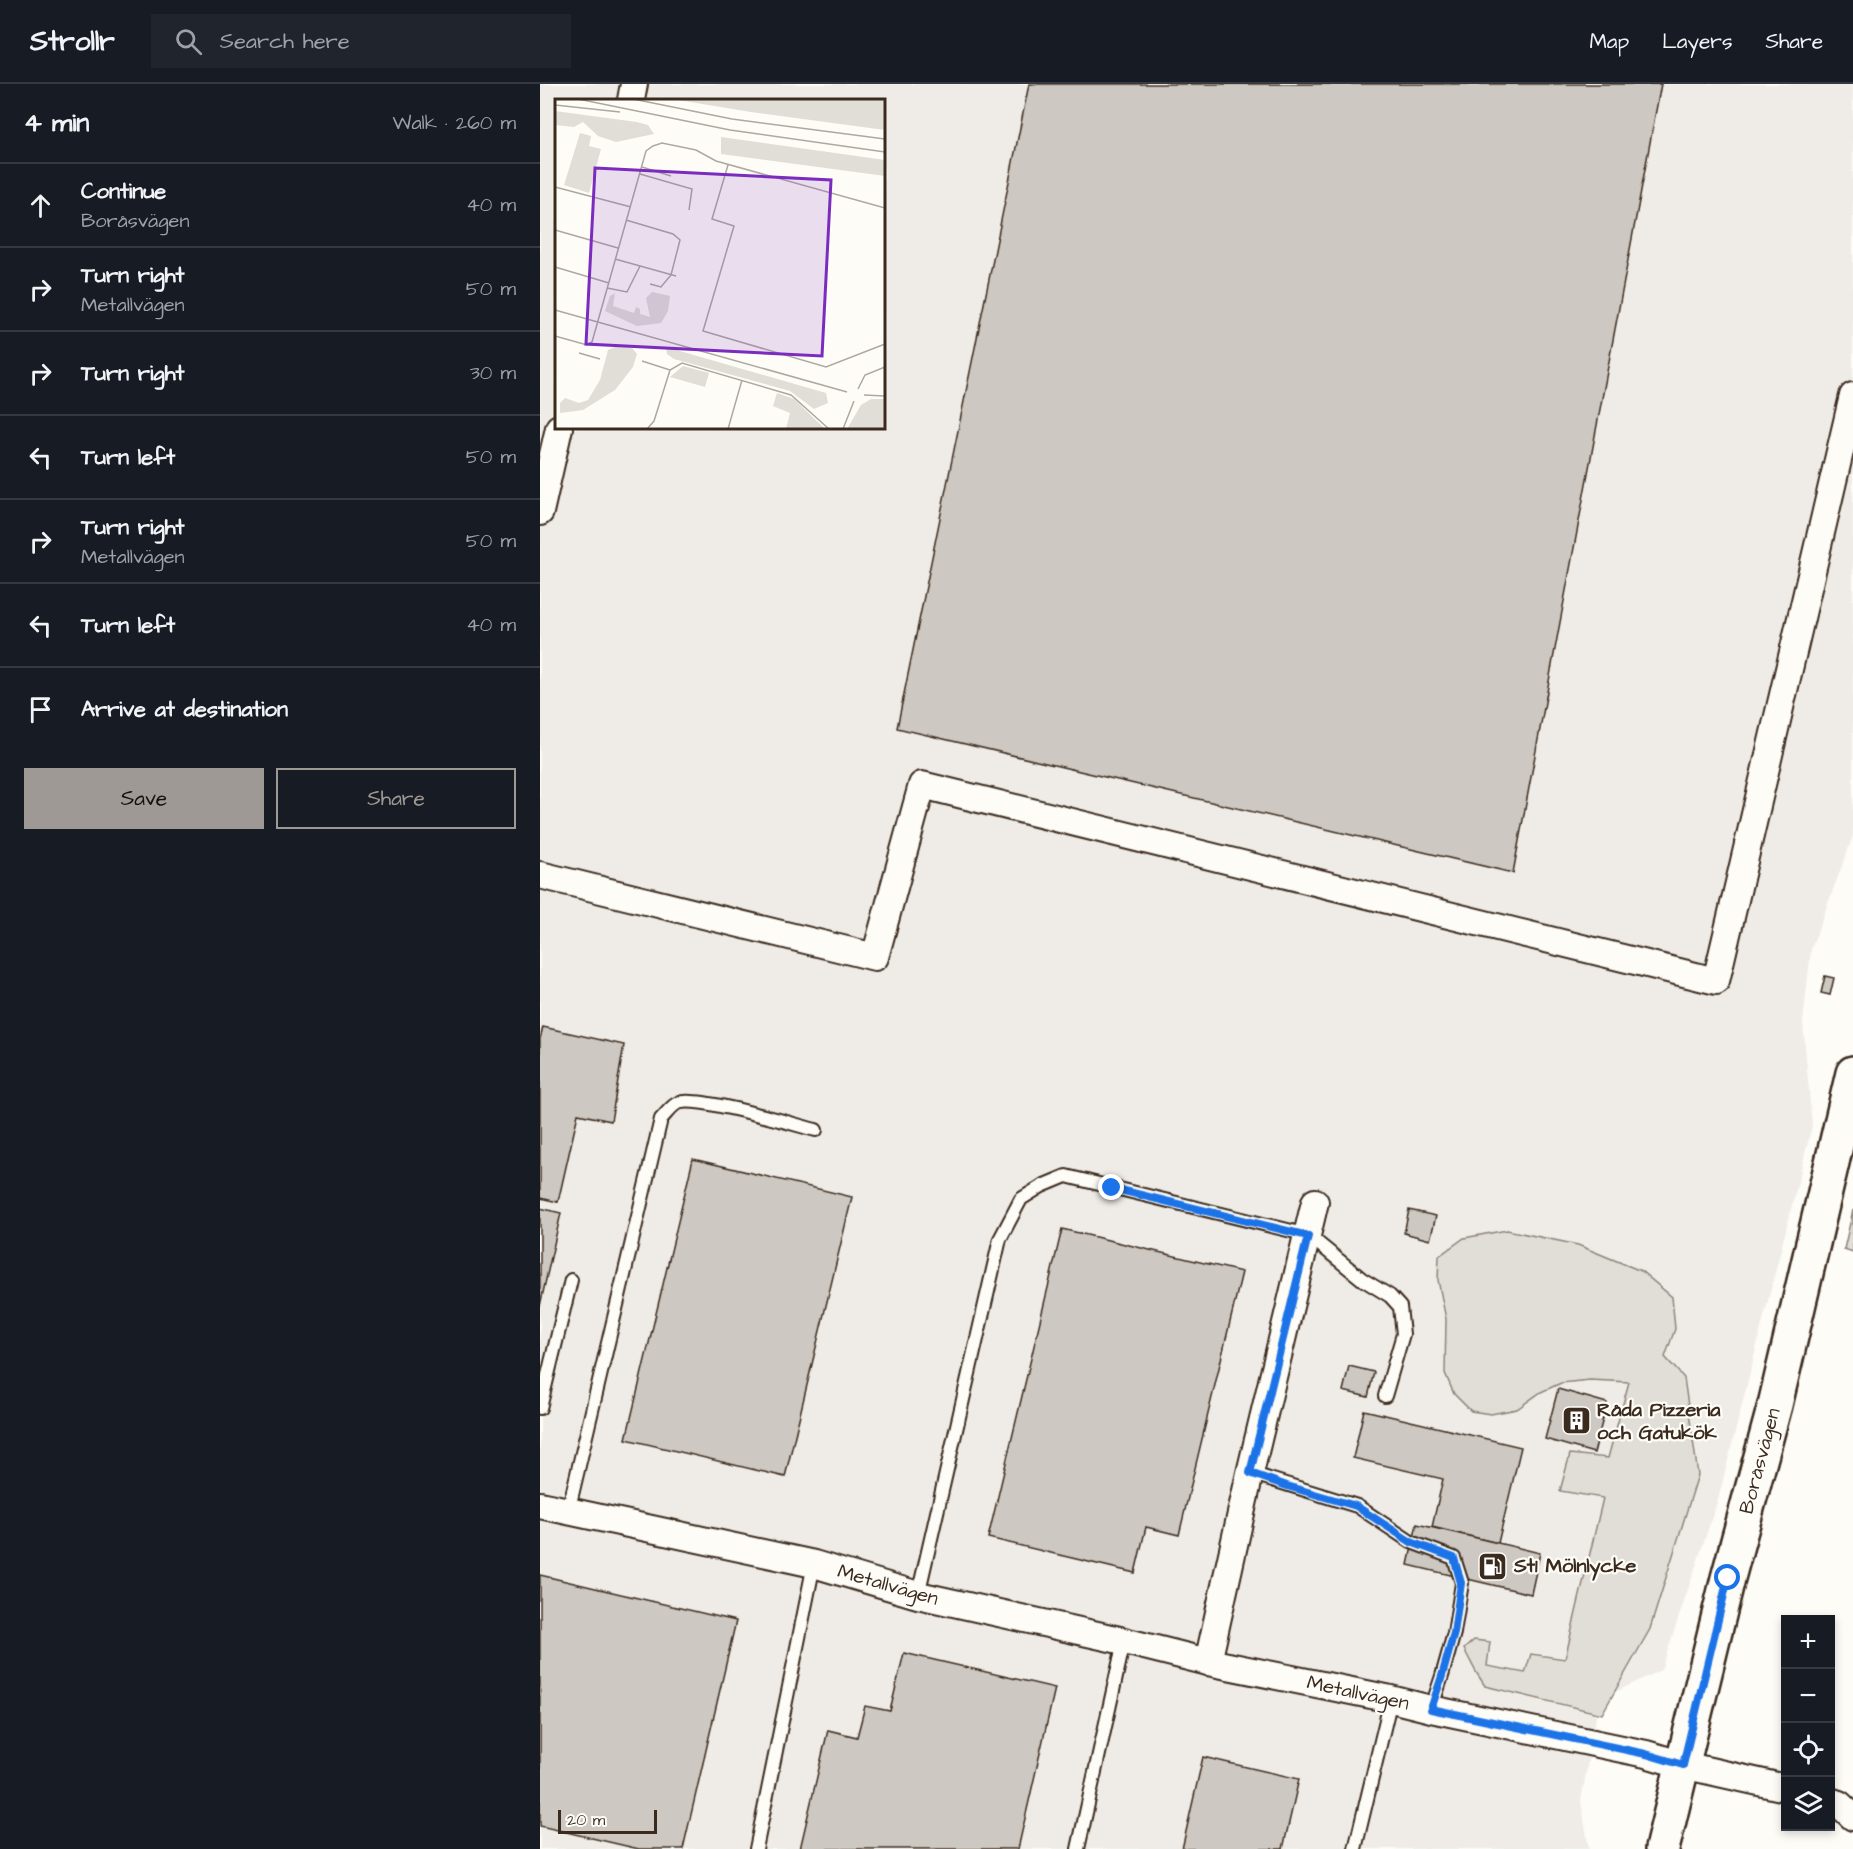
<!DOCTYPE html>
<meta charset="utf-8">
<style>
:root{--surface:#171b24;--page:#20242c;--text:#f1f3f6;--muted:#9ea1a6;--line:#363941;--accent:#9f9995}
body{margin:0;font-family:"Architects Daughter",sans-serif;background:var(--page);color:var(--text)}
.controls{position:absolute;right:18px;bottom:18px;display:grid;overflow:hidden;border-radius:0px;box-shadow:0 3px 9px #0003}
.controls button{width:54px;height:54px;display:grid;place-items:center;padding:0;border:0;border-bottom:2px solid var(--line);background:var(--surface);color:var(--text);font:30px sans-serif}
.scale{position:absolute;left:18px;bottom:15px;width:99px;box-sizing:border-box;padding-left:6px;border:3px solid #3b2a1e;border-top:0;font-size:16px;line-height:21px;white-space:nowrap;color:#3b2a1e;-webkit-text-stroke:4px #fdfcf7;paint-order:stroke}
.stop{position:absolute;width:18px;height:18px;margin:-14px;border:4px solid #1a73e8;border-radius:50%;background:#fff}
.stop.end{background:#1a73e8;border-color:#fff;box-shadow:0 2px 6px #0008}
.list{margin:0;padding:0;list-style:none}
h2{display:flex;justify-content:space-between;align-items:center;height:78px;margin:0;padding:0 24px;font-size:26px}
h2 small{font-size:20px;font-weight:400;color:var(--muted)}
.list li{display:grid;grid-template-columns:39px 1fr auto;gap:18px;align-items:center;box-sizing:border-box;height:84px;padding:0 24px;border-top:2px solid var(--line)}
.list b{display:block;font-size:22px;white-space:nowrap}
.list p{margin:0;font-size:20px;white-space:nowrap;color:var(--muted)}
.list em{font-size:20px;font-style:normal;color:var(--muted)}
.actions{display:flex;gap:12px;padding:18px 24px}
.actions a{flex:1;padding:14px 0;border:2px solid var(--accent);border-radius:0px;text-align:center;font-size:21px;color:var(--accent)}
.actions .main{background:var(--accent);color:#111}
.icon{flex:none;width:33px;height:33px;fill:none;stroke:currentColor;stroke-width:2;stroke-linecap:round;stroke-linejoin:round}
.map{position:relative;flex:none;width:1313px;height:1765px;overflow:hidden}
header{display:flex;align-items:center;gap:36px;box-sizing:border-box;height:84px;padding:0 30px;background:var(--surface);border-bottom:2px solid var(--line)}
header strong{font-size:28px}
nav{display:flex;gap:33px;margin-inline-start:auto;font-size:21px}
.search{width:420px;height:54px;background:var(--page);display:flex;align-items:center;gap:15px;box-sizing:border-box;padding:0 21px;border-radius:0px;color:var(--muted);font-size:22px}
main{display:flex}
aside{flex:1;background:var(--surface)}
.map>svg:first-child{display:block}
.built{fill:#efece7;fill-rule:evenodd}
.green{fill:#e1ded7;stroke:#8e847a;stroke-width:1.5}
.building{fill:#cdc8c2;stroke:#3b2a1e;stroke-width:1.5}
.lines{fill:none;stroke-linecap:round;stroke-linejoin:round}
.lane-casing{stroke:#3b2a1e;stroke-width:16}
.street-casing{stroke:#3b2a1e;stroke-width:30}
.secondary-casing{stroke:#3b2a1e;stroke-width:38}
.lane{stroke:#fdfcf7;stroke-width:12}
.street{stroke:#fdfcf7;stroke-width:26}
.secondary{stroke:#fdfcf7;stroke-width:33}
.route{stroke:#1a73e8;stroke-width:8}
.labels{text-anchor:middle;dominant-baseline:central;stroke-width:4.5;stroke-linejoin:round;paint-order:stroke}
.poi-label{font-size:20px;font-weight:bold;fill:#3b2a1e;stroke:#fdfcf7;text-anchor:start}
.street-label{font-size:20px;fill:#3b2a1e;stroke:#fdfcf7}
.inset-road{fill:none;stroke:#afa8a0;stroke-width:1.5}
.view{fill:#7b2cbf;fill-opacity:0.15;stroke:#7b2cbf;stroke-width:3}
.inset-edge{fill:none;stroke:#3b2a1e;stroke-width:3}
</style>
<header>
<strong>Strollr</strong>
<div class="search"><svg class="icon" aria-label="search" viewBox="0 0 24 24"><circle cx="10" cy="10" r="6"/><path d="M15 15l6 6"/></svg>Search here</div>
<nav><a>Map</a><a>Layers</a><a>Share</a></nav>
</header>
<main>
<aside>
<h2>4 min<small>Walk · 260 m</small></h2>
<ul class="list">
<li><svg class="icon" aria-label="ahead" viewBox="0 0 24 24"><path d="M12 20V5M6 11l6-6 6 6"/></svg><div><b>Continue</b><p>Boråsvägen</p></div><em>40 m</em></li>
<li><svg class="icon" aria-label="right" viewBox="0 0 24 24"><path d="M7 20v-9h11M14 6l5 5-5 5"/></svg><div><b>Turn right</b><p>Metallvägen</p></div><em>50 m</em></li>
<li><svg class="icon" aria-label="right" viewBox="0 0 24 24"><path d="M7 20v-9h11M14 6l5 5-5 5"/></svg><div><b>Turn right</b></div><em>30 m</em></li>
<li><svg class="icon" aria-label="left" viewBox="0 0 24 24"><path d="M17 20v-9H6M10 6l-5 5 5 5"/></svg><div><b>Turn left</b></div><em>50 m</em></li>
<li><svg class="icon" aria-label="right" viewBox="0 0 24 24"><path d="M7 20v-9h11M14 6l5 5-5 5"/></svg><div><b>Turn right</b><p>Metallvägen</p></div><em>50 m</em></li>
<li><svg class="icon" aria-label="left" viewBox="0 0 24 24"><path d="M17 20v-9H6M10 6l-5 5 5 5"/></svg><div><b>Turn left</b></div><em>40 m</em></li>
<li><svg class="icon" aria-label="arrive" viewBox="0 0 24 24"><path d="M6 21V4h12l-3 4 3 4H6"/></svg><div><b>Arrive at destination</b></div></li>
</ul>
<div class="actions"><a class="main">Save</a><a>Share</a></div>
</aside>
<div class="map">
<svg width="1313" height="1765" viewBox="0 0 1313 1765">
<rect width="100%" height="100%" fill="#fdfcf7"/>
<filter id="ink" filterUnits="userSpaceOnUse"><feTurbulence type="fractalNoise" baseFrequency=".0167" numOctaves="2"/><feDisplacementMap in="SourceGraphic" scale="12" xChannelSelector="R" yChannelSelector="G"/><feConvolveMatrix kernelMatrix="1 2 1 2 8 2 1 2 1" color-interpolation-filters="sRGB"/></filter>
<g filter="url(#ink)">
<path class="built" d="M0 0H1313V752L1271 865 1263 939 1272 1042 1178 1416 1121 1586 1059 1616 1041 1717 1049 1765H0ZM16 16H344V344H16Z"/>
<g class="green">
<polygon points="1313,1126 1313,1168 1304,1165"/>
<polygon points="967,1146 1038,1161 1101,1187 1132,1213 1135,1245 1125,1273 1144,1294 1158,1391 1110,1545 1062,1630 945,1602 936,1588 924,1565 934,1556 950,1558 947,1582 985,1589 991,1570 1025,1575 1063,1414 1020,1407 1030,1370 1068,1374 1089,1298 1050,1296 1021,1299 1001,1308 977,1325 951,1330 931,1327 914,1310 905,1289 906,1235 898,1196 899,1172 924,1154"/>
</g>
<g class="building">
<polygon points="489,0 1121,0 973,789 357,644"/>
<polygon points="1285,892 1294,894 1290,911 1281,909"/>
<polygon points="3,943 84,961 71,1037 38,1030 18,1118 0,1114 0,955"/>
<polygon points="153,1075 312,1113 245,1393 86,1355"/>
<polygon points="0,1124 21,1129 0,1222"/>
<polygon points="869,1126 896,1132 890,1156 864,1149"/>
<polygon points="522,1145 702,1188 639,1451 606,1443 595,1489 448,1454"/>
<polygon points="809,1282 834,1288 828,1313 803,1307"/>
<polygon points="1018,1305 1067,1319 1054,1369 1005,1355"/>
<polygon points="824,1326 981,1363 958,1459 892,1443 903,1395 813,1374"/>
<polygon points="877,1440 1000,1469 991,1510 868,1481"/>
<polygon points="0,1491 196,1537 143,1765 99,1765 0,1742"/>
<polygon points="364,1569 515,1604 478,1765 260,1765 288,1646 317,1653 325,1622 350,1627"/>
<polygon points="663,1673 759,1695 743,1765 642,1765"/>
</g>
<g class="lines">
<defs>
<g id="lane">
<polyline points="0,1324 31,1196"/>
<polyline points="710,1389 817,1422 871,1458 914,1474 922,1499 914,1549 902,1592 891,1625"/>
<path d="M28 1428 121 1035C126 1030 132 1021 138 1019 156 1011 252 1040 276 1046"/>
<polyline points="378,1511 460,1155 481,1115 502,1102 526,1092 768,1151 822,1195 850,1212 860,1223 863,1250 845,1312"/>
<polyline points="216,1765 274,1480"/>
<polyline points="538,1765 584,1557"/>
<polyline points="815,1765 851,1615"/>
</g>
<g id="street">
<polyline points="91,16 94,0"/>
<polyline points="0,428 19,344"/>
<polyline points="0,791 335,873 382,701 1176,897 1313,312"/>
<polyline points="0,1421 274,1480 378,1511 584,1557 668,1578 851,1615 891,1625 1106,1670 1143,1681 1246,1704"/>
<polyline points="668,1578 710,1389 775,1118"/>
<polyline points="1290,1717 1299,1720 1313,1733"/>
</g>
<polyline id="secondary" points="1122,1765 1188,1494 1235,1321 1313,989"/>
</defs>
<use href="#lane" class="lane-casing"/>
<use href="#street" class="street-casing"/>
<use href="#secondary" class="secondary-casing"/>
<use href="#lane" class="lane"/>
<use href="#street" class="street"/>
<use href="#secondary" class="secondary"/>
</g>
</g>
<g class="lines" filter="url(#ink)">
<polyline class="route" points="572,1104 768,1152 710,1389 747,1402 816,1422 871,1458 914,1474 921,1499 914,1549 902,1592 891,1625 1106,1670 1143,1681 1188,1494"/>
</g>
<defs>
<symbol id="building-square" viewBox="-11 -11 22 22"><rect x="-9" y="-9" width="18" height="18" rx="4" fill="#3b2a1e" stroke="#fdfcf7"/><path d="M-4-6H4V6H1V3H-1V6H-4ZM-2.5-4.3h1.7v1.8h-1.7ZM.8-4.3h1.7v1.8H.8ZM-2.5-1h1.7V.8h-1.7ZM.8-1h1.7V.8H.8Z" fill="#fff"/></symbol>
<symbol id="fuel-square" viewBox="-11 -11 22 22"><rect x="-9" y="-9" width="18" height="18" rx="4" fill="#3b2a1e" stroke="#fdfcf7"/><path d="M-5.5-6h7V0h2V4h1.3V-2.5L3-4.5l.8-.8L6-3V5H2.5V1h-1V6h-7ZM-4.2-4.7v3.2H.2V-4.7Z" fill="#fff"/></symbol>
</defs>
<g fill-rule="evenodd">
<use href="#building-square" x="1020" y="1320" width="33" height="33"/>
<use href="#fuel-square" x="936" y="1466" width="33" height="33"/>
</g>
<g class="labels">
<g class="poi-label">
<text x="1057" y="1326">Råda Pizzeria<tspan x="1057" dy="23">och Gatukök</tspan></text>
<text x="974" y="1482">St1 Mölnlycke</text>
</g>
<g class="street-label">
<text transform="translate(1220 1377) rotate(-75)">Boråsvägen</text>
<text transform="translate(348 1501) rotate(16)">Metallvägen</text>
<text transform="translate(818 1609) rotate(12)">Metallvägen</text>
</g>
</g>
<g transform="translate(15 15)">
<rect width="330" height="330" fill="#fdfcf7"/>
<path d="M117 0H330V31L196 13ZM0 12 82 23 93 26 99 35 61 43 43 37 28 23 19 28 0 26ZM25 34 36 37 34 47 46 50 34 94 9 86ZM166 38 330 61V77L166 55ZM97 193 115 197 113 212 106 224 82 227 50 212 55 197 60 194 58 207 79 214 81 208 85 210V215L95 218 91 199ZM62 247 77 249 82 255 78 268 60 291 28 311 5 314V304L10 299 24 304 33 301 45 281 53 251ZM111 248 271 294 273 304 259 310 235 292 119 260 112 255ZM128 267 154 274 150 288 115 278ZM222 294 239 300 270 330H231L235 314 218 307ZM316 300H330V330H292L306 306Z" fill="#e1ded7"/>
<path class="inset-road" d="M23 0 175 31 330 53M78 0 177 20 330 40M0 6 65 13M173 66 157 120 179 127 148 232 271 268 330 245M87 68 116 77M85 75 137 90 134 111M0 88 76 108M71 121 118 135 125 141 116 176 106 188 95 185M0 131 63 149M60 160 121 177M0 168 54 184M52 189 72 193 85 167M0 211 292 293M0 237 32 246 37 243 91 52 98 47 107 44 141 51 161 62 330 109M24 254 45 260M87 262 115 271M303 290 310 276 330 268M309 296 330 297M92 330 99 322 115 271 127 264 236 296 274 330M173 330 187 281M288 330 299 302"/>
<path class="view" d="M40 69 276 81 267 257 31 245Z"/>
<rect width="330" height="330" class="inset-edge"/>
</g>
</svg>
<div class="controls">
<button>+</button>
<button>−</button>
<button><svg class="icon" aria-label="locate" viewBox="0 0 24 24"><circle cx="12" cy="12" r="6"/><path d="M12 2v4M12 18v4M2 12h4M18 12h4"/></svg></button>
<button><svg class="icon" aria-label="layers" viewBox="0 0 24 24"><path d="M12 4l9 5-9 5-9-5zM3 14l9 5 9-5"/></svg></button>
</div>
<div class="scale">20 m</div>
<div class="stop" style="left:1188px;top:1494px"></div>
<div class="stop end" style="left:572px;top:1104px"></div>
</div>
</main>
